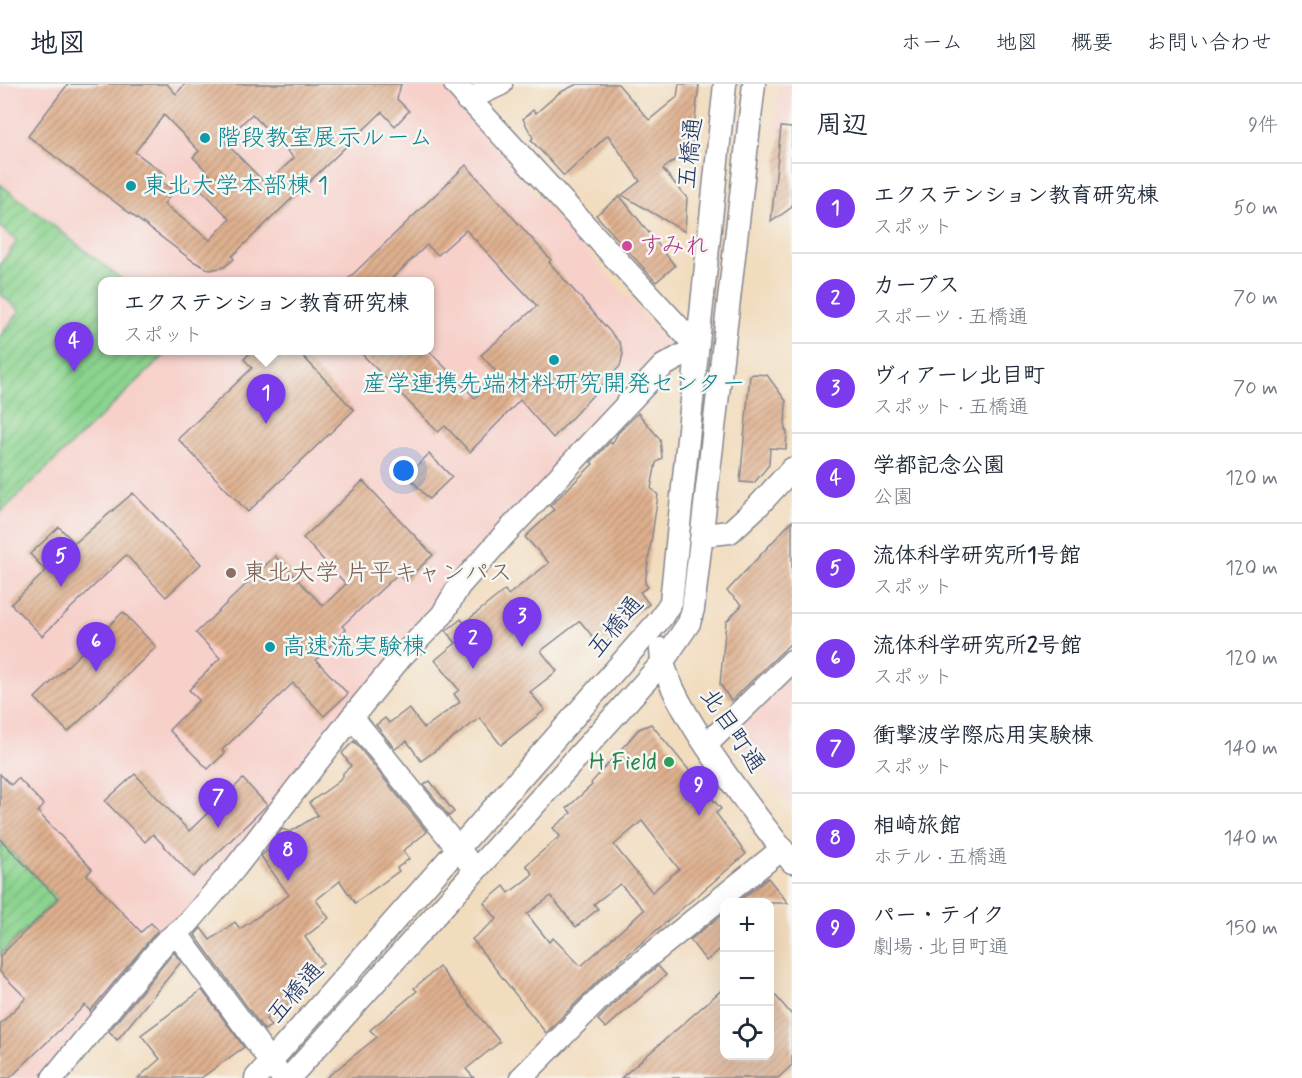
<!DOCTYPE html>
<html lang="ja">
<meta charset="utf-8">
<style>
:root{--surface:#fff;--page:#f6f6f7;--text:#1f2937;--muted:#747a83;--line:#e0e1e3;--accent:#7c3aed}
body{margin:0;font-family:Mynerve,"Klee One",sans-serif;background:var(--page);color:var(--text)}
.controls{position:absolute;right:18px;bottom:18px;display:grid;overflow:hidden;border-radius:12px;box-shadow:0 6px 24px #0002}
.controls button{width:54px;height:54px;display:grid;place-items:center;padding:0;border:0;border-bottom:2px solid var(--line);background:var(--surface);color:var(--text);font:30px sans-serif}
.you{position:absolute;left:404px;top:387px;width:21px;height:21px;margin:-15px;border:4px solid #fff;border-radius:50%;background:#1a73e8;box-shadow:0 0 0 9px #1a73e833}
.badge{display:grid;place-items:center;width:39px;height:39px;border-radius:50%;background:var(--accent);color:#fff;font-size:20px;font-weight:700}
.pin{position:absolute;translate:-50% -50px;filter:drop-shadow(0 2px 3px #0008)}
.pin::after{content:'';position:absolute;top:32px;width:21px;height:18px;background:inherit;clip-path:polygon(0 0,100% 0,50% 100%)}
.popup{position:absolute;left:98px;top:193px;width:336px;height:78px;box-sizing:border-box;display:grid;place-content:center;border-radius:12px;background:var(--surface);filter:drop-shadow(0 2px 4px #0005);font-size:20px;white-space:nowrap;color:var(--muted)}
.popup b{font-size:22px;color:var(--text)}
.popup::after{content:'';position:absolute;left:50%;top:100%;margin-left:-12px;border:12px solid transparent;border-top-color:var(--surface)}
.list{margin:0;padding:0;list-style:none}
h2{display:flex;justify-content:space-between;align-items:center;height:78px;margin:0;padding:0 24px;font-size:26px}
h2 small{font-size:20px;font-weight:400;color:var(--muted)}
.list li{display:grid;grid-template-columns:39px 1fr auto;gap:18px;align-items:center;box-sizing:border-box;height:90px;padding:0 24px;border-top:2px solid var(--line)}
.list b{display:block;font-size:22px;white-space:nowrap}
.list p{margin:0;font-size:20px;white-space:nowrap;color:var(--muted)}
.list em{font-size:20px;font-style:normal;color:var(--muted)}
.icon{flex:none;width:33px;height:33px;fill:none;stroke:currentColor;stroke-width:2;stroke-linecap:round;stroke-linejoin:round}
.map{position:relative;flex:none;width:792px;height:994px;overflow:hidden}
header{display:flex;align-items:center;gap:36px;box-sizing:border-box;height:84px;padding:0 30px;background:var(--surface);border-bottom:2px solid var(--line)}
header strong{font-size:28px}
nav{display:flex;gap:33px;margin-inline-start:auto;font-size:21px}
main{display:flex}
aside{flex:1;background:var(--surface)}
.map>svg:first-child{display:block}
.built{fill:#f7d0ca;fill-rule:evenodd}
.garden{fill:url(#garden-furrows);stroke:#538176;stroke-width:1.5}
.building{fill:url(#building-hatch);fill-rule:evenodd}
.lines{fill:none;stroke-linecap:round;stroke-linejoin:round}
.minor-casing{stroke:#86868e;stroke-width:25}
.minor{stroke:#fff;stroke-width:22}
.culture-dot{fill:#0f9aa8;stroke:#f6f6f2;stroke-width:2}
.hotel-dot{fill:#d1479c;stroke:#f6f6f2;stroke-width:2}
.education-dot{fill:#8d6e63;stroke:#f6f6f2;stroke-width:2}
.leisure-dot{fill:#2e9e5b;stroke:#f6f6f2;stroke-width:2}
.labels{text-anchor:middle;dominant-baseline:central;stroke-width:5;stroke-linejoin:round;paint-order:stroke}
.culture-label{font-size:24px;fill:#0d838f;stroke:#f6f6f2;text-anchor:start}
.street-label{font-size:24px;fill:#1b2f5e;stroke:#f6f6f2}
.hotel-label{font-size:24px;fill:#b23c85;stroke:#f6f6f2;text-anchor:start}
.education-label{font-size:24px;fill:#785e54;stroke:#f6f6f2;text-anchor:start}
.leisure-label{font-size:24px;fill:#27864d;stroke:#f6f6f2;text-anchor:end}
</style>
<header>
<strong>地図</strong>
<nav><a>ホーム</a><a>地図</a><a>概要</a><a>お問い合わせ</a></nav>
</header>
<main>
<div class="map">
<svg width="792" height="994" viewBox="0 0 792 994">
<defs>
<pattern id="garden-furrows" width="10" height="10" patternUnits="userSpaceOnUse" patternTransform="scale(1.5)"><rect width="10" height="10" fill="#8bd38e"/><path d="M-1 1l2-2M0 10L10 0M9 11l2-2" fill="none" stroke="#77b57d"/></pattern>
<pattern id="building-hatch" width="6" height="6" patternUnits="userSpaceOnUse" patternTransform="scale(1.5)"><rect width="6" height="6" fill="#dfb08e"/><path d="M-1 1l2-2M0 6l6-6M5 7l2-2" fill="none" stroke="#b49077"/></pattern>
</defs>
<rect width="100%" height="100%" fill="#f6f6f2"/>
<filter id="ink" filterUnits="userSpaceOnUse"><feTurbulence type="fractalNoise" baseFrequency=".0167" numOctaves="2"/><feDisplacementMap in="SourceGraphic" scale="12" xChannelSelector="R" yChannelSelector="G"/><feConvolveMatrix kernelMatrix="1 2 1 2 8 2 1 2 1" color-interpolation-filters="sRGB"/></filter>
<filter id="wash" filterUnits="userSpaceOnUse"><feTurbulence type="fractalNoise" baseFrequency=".008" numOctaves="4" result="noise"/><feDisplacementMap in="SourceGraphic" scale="24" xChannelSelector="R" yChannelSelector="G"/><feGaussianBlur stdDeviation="1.35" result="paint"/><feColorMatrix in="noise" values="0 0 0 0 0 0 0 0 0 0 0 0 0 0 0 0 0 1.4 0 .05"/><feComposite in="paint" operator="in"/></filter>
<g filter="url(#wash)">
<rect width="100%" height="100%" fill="#f2dcbe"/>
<g class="built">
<path d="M0 0H440L670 263 476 473 280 714 45 994H0ZM103 198H430V266H103Z"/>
<polygon points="779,0 792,0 792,38 774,53"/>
<polygon points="792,586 792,724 731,643"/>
</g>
<g class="garden">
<polygon points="0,100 124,197 103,198 103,266 169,267 0,429 0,252 20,227 0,210 0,181 17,157 0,143"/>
<polygon points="1,757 58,815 0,871 0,758"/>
</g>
<g id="blocks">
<g class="building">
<path d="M68 0H167L176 10 185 0H401L397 15 409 27 395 42 382 28 232 172 234 175 224 183 210 186 193 177 28 52ZM252 30 294 74 266 100 224 57ZM164 31 199 67 193 73 211 92 199 103 230 135 210 156 164 120 173 107 161 97 166 91 135 68Z"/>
<polygon points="577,0 618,0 649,36 677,13 679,0 699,0 692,63 663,85 687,114 685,148 622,111 640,97 608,51 564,92 531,56 533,54 523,35 533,26 536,29 559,9"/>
<polygon points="781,43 792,44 792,123 771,138"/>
<polygon points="466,81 551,176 549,178 620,259 623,270 620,282 553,354 520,316 470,368 445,342 438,348 359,267 429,267 475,314 498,290 481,271 537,222 466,146 438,171 427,161 388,198 345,198"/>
<polygon points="620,112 675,182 656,198 596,131"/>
<polygon points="252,267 298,267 354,326 248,428 178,355 252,284 244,275"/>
<polygon points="755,290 767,291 786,317 785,347 787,347 786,365 770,364 769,381 754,399 740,398 750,291"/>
<polygon points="638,329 660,355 662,374 656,379 651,404 658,411 645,499 648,503 640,508 649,520 613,549 615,552 601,563 580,537 541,567 557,587 530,608 545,626 501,661 480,634 421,677 407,657 395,665 376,641 385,634 389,639 409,624 424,644 460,618 454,610 459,606 435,576 456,559 446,547 461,535 464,539 505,506 508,511 549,479 525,453 554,426 550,422 593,380 591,378 610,358 612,360 618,349"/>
<polygon points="429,370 452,393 429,415 407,391"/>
<polygon points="363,397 433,471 405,497 398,490 342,542 346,546 316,576 348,610 324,632 293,599 222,666 225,669 208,685 169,646 199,616 189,606 220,574 196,549 275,472 323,522 346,500 303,454"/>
<polygon points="133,409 201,480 166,513 126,471 42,552 11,520 46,487 30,470 59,443 75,459"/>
<polygon points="792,437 792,558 731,617 720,600 726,538 742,521 727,507"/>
<polygon points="123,528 156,563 68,648 35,614"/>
<path d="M651 640 721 725 716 729 746 770 604 891 546 949 472 855 497 835 484 819 504 802 509 809 533 790 526 781 560 752 553 744 571 729 567 724 592 701 591 699 639 645ZM642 737 679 785 652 808 614 761ZM620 800 644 826 581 882 553 854 549 858 527 830 551 812 576 843 598 825 594 820Z"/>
<polygon points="354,657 427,748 403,767 409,775 397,784 399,787 355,819 340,797 316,816 329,834 305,853 323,879 285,907 292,917 266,935 271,942 264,946 195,851 201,844 210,856 235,838 240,845 289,811 261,772 277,758 275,755 282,745 290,748 318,731 309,719 334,701 343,692 343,689 351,682 342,669"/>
<polygon points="0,690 11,701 18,694 44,721 38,728 92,785 87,791 141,848 151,839 158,846 90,927 85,921 10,994 0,994 0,940 26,914 0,888 0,872 58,815 0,755"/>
<polygon points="135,690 189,747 243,695 267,721 193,793 153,750 145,758 105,717"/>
<polygon points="430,697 454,728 449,732 424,701"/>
<polygon points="768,794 788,819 737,819"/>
<polygon points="724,829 724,862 706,877 690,856"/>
<polygon points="174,868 181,878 117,956 109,947"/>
<polygon points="658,882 666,891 606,944 598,936 622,911"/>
<polygon points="439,883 500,958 466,985 474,994 326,994 377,953 370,946 417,907 414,904"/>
<polygon points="724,904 724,972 770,972 770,905 792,931 792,981 778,994 621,994"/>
<polygon points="202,906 244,963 201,994 138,994 160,975 141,951"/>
</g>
</g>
</g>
<g filter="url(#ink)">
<use href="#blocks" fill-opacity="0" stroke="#86868e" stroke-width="1.5"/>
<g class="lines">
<defs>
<g id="minor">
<polyline points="467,16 501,0"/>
<polyline points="703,451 730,448 759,421 792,385"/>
<path d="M661 565C662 615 759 735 792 778"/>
<polyline points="352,633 468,777"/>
<polyline points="706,661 792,577"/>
<polyline points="177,850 279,989"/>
<polyline points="53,994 164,859 188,839 235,784 352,633 401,573 442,531 459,502 504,451 663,282 697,263 455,0"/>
<polyline points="256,994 661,534 671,518 725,0"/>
<polyline points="289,994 661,580 689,539 693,525 754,0"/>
<polyline points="521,994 613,901 782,765"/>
</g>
</defs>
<use href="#minor" class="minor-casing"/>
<use href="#minor" class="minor"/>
</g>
</g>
<g class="culture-dot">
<circle cx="205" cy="54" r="6"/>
<circle cx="131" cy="102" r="6"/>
<circle cx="554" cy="276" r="6"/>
<circle cx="270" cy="563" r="6"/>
</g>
<circle class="hotel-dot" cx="627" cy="162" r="6"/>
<circle class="education-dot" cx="231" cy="489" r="6"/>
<circle class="leisure-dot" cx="669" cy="678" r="6"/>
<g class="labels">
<g class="culture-label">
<text x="217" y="54">階段教室展示ルーム</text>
<text x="143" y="102">東北大学本部棟 1</text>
<text x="554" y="300" text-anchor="middle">産学連携先端材料研究開発センター</text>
<text x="282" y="563">高速流実験棟</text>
</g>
<g class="street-label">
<text transform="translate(691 69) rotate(-84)">五橋通</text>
<text transform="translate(616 543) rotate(-50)">五橋通</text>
<text transform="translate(732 647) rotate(56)">北目町通</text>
<text transform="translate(296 909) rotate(-49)">五橋通</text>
</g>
<g class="hotel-label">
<text x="639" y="162">すみれ</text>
</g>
<g class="education-label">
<text x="243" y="489">東北大学 片平キャンパス</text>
</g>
<g class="leisure-label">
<text x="657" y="678">H Field</text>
</g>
</g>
</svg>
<div class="controls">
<button>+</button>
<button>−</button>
<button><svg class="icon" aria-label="locate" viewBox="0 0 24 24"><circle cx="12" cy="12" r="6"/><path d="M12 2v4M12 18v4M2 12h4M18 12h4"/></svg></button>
</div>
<div class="you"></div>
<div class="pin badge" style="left:266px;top:340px">1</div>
<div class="popup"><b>エクステンション教育研究棟</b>スポット</div>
<div class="pin badge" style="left:473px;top:585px">2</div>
<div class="pin badge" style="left:522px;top:563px">3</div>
<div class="pin badge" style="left:74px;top:288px">4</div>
<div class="pin badge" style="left:61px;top:503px">5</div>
<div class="pin badge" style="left:96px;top:588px">6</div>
<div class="pin badge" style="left:218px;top:744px">7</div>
<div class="pin badge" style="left:288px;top:797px">8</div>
<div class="pin badge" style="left:699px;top:732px">9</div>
</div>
<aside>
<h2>周辺<small>9件</small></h2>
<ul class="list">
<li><span class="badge">1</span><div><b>エクステンション教育研究棟</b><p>スポット</p></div><em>50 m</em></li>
<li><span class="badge">2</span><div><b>カーブス</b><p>スポーツ · 五橋通</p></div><em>70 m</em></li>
<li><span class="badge">3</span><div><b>ヴィアーレ北目町</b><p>スポット · 五橋通</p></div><em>70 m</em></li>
<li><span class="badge">4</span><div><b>学都記念公園</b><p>公園</p></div><em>120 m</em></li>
<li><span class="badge">5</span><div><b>流体科学研究所1号館</b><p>スポット</p></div><em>120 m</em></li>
<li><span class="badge">6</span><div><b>流体科学研究所2号館</b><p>スポット</p></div><em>120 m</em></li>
<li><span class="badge">7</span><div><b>衝撃波学際応用実験棟</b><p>スポット</p></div><em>140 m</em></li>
<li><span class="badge">8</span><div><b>相崎旅館</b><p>ホテル · 五橋通</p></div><em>140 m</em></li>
<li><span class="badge">9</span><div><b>パー・テイク</b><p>劇場 · 北目町通</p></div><em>150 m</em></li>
</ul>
</aside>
</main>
